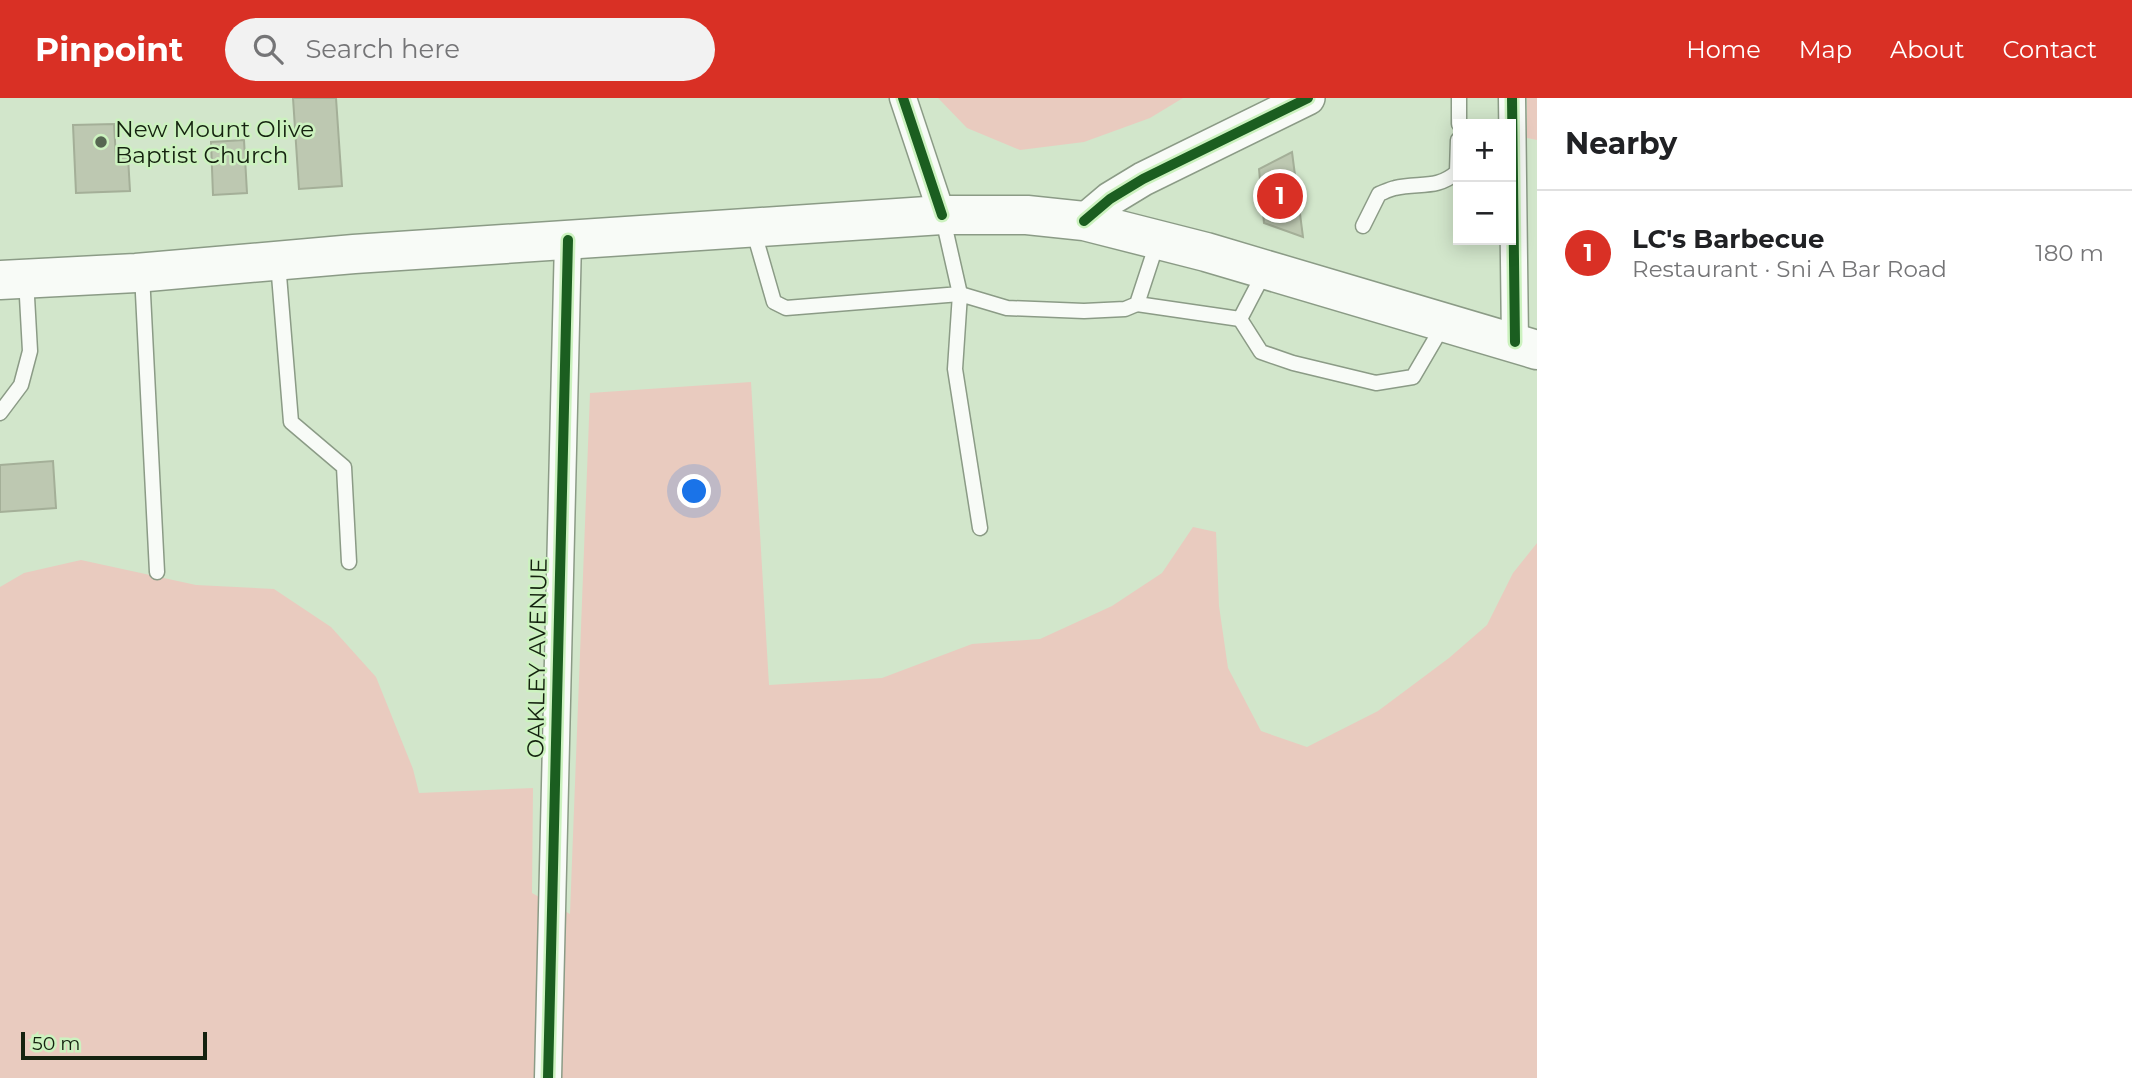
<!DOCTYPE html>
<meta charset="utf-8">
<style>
:root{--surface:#fff;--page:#f2f2f2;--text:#202124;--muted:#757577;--line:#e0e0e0;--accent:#d93025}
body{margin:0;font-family:Montserrat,sans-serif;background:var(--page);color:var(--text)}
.controls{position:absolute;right:21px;top:21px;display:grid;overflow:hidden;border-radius:0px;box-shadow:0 4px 18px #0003}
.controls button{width:63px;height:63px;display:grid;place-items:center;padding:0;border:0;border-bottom:2px solid var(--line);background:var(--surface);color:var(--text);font:35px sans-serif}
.scale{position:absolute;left:21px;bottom:18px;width:186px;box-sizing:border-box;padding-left:7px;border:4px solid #14220f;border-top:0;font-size:19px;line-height:24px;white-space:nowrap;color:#14220f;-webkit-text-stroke:5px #ccf2bf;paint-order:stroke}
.you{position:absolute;left:695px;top:394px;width:24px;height:24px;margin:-18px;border:5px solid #fff;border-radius:50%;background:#1a73e8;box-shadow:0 0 0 10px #1a73e833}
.badge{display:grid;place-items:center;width:46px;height:46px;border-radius:50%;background:var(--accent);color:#fff;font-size:23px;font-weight:700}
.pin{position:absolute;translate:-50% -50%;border:4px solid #fff;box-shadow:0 2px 7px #0006}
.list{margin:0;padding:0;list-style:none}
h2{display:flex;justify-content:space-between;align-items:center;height:91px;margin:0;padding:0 28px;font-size:30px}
h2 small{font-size:23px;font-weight:400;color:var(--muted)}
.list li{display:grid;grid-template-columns:46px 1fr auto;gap:21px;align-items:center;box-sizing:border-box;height:126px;padding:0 28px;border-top:2px solid var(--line)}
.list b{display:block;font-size:26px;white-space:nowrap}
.list p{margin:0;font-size:23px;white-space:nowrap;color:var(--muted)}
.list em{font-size:23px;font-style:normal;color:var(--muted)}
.icon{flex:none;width:38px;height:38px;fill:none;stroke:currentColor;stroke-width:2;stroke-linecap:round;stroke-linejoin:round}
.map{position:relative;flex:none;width:1537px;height:980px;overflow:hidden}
header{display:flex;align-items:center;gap:42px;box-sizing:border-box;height:98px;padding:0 35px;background:var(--accent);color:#fff}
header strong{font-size:33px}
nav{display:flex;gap:38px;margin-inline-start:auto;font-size:24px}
.search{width:490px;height:63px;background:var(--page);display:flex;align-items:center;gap:18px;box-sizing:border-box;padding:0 24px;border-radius:38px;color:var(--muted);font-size:26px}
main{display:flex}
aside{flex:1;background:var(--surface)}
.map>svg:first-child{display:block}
.green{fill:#e9cbbf}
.building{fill:#bdc8b1;stroke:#a4af98;stroke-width:2}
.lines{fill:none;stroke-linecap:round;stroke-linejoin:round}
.service-casing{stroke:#8b9b86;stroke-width:17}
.minor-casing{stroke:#8b9b86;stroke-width:29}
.tertiary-casing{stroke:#8b9b86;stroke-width:36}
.trunk-casing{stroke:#8b9b86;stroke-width:41}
.service{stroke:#f8fbf7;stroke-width:14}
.minor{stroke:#f8fbf7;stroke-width:26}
.tertiary{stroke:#f8fbf7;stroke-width:33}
.trunk{stroke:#f8fbf7;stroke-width:38}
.cycleway-casing{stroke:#ccf2bf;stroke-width:15}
.cycleway{stroke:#1b5e20;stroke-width:10}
.poi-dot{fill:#566751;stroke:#ccf2bf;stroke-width:2.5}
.labels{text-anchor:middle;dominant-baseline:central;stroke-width:5;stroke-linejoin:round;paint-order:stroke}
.poi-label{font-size:23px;fill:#14220f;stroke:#ccf2bf;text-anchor:start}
.street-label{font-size:23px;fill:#14220f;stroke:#ccf2bf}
</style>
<header>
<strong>Pinpoint</strong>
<div class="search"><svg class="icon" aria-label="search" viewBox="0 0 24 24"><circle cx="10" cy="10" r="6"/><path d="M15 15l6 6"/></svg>Search here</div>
<nav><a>Home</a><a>Map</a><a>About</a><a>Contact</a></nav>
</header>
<main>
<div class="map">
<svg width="1537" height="980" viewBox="0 0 1537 980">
<rect width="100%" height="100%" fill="#d2e6cb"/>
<g class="green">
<polygon points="938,0 1183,0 1150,20 1084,44 1020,52 967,30"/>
<polygon points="1527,0 1537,0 1537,42 1527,40"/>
<polygon points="751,284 769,587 882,580 972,546 1040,541 1112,508 1162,475 1193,429 1216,434 1219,508 1228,570 1261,633 1307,649 1378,613 1449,560 1487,527 1513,475 1537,445 1537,980 0,980 0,489 24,475 81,462 196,487 274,491 331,529 376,579 413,671 419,695 533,690 532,795 570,816 590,295"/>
</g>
<g class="building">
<polygon points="293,0 336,0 342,88 299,91"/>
<polygon points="114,26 116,60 128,59 130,93 76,95 73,27"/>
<polygon points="244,42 247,95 213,97 211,44"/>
<polygon points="1292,54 1303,139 1264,125 1259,71"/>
<polygon points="53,363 56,410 0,414 0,367"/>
</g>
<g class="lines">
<defs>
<g id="service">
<polyline points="1459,0 1459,26"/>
<path d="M1363 128 1379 96C1384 94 1390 91 1395 90 1418 84 1437 92 1457 74L1458 42"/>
<polyline points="753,131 774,204 786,210 960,196 943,121"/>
<polyline points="278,165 291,324 344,369 349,464"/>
<polyline points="142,176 157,474"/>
<polyline points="1137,206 1240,221 1264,175"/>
<polyline points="1240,221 1261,254 1293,265 1376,285 1413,279 1444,226"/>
<polyline points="0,315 21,287 30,253 26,181"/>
<polyline points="980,430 955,271 960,196 1007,210 1084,213 1125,211 1137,206 1158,142"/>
</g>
<g id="minor">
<polyline points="903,0 942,117"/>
<polyline points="1512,0 1515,244"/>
<polyline points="548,980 568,142"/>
</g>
<polyline id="tertiary" points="1084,123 1110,101 1143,81 1308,0"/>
<polyline id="trunk" points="0,182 136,175 354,156 942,117 1027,117 1084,123 1206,154 1537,252"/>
</defs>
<use href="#service" class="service-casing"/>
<use href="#minor" class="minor-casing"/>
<use href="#tertiary" class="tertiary-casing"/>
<use href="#trunk" class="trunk-casing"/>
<use href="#service" class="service"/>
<use href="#minor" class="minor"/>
<use href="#tertiary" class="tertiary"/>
<use href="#trunk" class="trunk"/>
<defs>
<g id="cycleway">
<polyline points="903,0 942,117"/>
<polyline points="1512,0 1515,244"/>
<polyline points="1084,123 1110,101 1143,81 1308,0"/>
<polyline points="548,980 568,142"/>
</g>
</defs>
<use href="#cycleway" class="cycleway-casing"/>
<use href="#cycleway" class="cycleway"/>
</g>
<circle class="poi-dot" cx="101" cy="44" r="7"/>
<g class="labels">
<g class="poi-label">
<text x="115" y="31">New Mount Olive<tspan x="115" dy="26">Baptist Church</tspan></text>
</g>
<g class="street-label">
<text transform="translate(537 560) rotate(-89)">OAKLEY AVENUE</text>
</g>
</g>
</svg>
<div class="controls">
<button>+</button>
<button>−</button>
</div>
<div class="scale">50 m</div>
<div class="you"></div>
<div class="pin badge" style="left:1280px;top:98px">1</div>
</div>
<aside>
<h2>Nearby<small></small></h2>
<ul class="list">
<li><span class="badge">1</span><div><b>LC's Barbecue</b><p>Restaurant · Sni A Bar Road</p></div><em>180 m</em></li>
</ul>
</aside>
</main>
